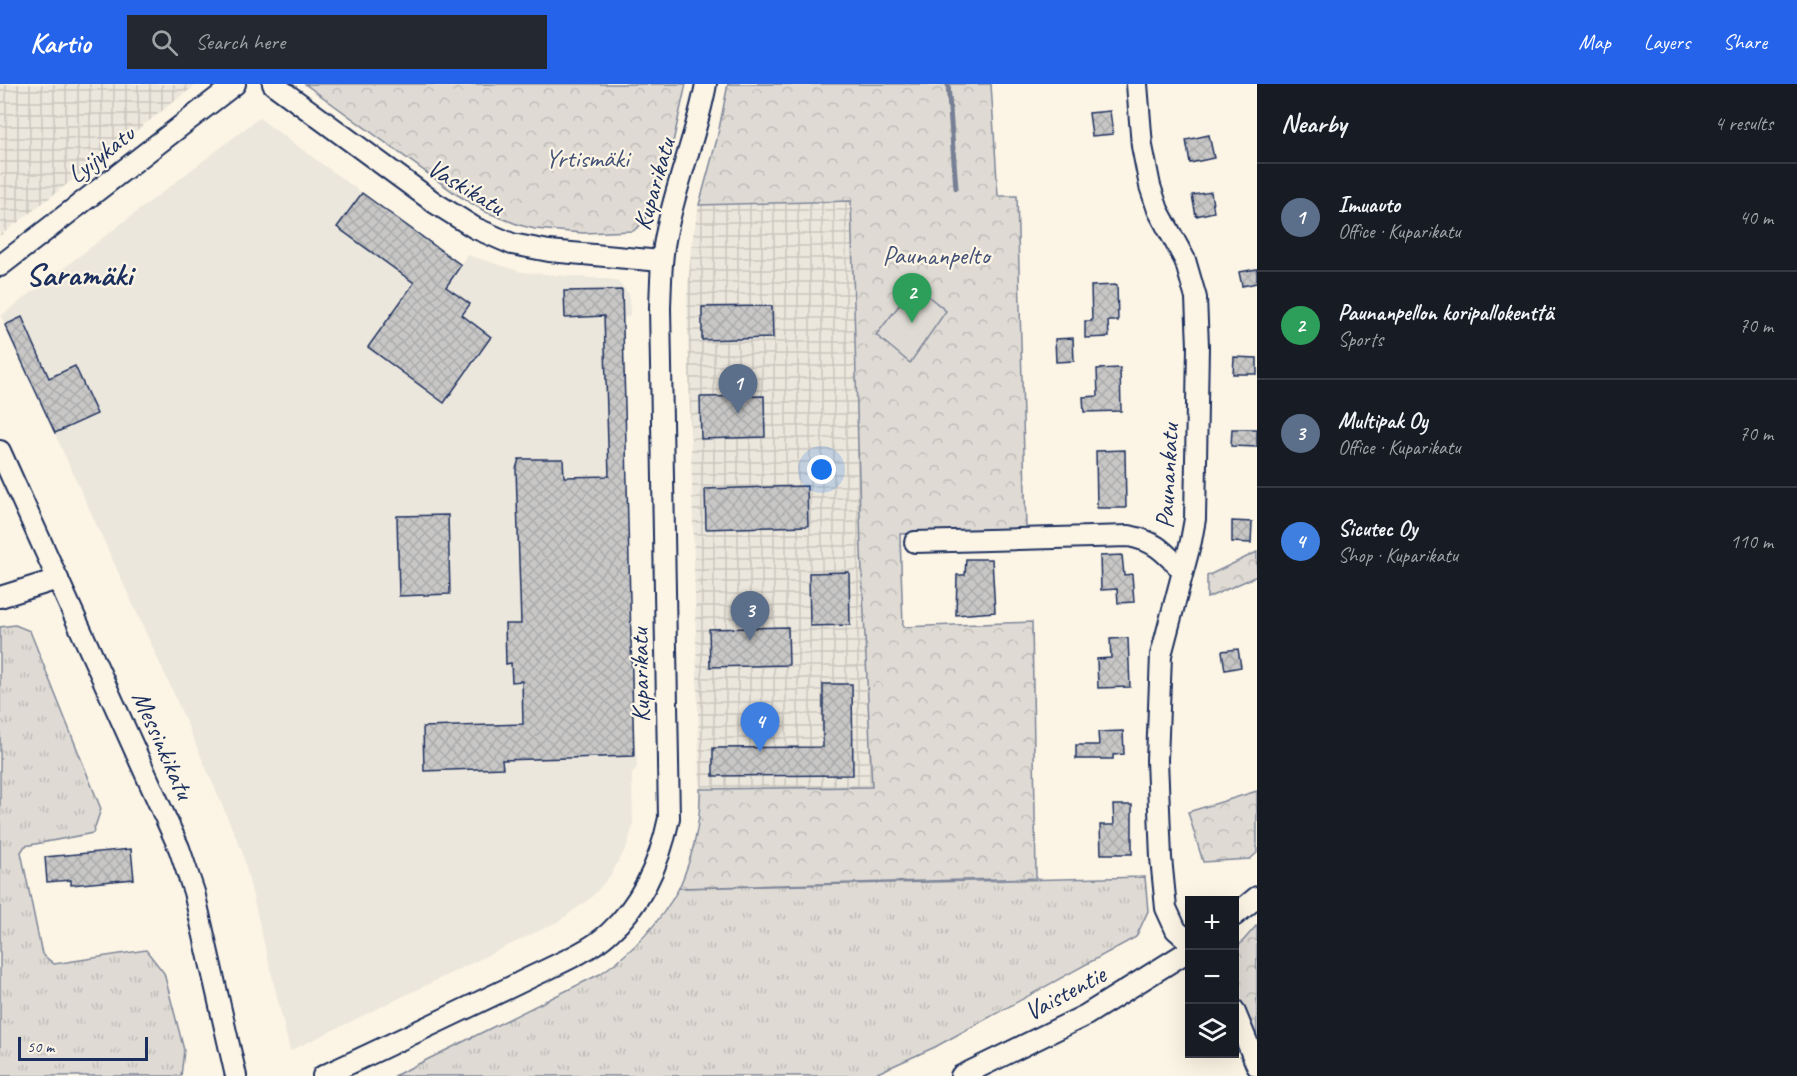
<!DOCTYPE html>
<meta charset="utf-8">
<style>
:root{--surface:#171b24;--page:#242831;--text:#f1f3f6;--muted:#9ea1a6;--line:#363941;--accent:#2563eb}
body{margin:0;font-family:Caveat,sans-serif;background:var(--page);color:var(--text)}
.controls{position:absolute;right:18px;bottom:18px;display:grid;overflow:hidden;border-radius:0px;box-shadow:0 6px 24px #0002}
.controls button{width:54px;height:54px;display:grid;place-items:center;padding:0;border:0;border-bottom:2px solid var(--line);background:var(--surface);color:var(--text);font:30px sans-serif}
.scale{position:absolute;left:18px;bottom:15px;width:130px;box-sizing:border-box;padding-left:6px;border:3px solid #1b2f5e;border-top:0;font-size:16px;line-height:21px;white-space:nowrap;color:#1b2f5e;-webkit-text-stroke:4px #fcf5e5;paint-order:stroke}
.you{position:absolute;left:822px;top:386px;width:21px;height:21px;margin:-15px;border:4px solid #fff;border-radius:50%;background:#1a73e8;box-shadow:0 0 0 9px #1a73e833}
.badge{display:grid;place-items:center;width:39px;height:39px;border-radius:50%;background:var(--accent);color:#fff;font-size:20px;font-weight:700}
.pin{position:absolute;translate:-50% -50px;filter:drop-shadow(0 2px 3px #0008)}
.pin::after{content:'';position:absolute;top:32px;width:21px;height:18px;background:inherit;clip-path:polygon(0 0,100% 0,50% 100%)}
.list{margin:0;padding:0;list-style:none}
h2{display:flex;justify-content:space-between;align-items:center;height:78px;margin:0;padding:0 24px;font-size:26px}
h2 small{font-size:20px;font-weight:400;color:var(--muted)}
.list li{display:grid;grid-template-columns:39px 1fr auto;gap:18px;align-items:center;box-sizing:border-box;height:108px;padding:0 24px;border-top:2px solid var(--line)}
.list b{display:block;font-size:22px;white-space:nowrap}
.list p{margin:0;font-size:20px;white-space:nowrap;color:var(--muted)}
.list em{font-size:20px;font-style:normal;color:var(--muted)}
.icon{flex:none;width:33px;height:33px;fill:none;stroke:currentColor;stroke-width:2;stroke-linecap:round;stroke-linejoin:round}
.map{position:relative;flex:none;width:1257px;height:992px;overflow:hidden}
header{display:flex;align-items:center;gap:36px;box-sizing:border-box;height:84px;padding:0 30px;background:var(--accent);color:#fff}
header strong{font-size:28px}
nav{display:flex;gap:33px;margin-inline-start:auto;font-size:21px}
.search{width:420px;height:54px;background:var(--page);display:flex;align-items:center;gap:15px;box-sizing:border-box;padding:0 21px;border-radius:0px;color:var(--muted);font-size:22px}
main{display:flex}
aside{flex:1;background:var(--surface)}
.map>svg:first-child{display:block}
.built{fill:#ece7dc}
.industrial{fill:url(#industrial-grid)}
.grass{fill:url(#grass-tufts);stroke:#7d8599;stroke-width:1.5}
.forest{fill:url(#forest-crowns);stroke:#7d8599;stroke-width:1.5}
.pitch{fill:#dfdbd4;stroke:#7d8599;stroke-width:1.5}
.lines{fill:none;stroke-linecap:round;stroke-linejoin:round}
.stream{stroke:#767f94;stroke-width:5}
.building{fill:url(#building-cross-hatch);stroke:#1b2f5e;stroke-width:1.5}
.minor-casing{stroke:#1b2f5e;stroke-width:24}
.minor{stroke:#fcf5e5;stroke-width:20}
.labels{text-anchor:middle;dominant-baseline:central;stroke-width:4.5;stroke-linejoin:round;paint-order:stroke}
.street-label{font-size:26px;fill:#1b2f5e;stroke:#fcf5e5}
.park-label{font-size:26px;fill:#425176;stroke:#fcf5e5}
.district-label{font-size:32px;font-weight:bold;fill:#1b2f5e;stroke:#fcf5e5}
</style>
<header>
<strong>Kartio</strong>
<div class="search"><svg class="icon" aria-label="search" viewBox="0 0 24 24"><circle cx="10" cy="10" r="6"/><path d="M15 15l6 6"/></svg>Search here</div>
<nav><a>Map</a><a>Layers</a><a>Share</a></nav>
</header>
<main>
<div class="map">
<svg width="1257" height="992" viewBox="0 0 1257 992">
<defs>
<pattern id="industrial-grid" width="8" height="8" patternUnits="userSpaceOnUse" patternTransform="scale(1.5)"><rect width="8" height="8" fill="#ece7dc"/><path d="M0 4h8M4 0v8" fill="none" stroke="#cac6bf"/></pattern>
<pattern id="grass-tufts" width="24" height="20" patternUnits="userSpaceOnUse" patternTransform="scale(1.5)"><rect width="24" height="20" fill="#dfdbd4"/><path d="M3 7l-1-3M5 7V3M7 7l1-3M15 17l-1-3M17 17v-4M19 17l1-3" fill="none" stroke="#bfbcb8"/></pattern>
<pattern id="forest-crowns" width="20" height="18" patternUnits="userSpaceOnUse" patternTransform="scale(1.5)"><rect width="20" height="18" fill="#dfdbd4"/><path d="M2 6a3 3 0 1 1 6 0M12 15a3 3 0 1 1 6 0" fill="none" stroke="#bfbcb8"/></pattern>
<pattern id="building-cross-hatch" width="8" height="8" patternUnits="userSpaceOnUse" patternTransform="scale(1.5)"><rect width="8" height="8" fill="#c8c7c6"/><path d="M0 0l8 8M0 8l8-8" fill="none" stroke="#ababac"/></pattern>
</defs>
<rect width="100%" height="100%" fill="#fcf5e5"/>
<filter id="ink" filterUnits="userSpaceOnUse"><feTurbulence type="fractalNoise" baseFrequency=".0167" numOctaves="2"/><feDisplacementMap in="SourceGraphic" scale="12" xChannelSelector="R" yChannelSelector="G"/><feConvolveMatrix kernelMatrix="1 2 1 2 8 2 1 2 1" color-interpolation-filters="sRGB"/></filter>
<g filter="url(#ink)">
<polygon class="built" points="259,34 461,181 468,171 522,188 616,196 629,210 630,231 623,235 634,672 637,672 637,683 632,690 633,742 627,762 610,792 591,814 559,837 290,967 242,767 173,608 1,232"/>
<g class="industrial">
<polygon points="0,0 197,0 0,152"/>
<polygon points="851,117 865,544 872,703 700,705 687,214 692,157 699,121"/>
</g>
<g class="grass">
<polygon points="15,541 30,547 101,725 93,749 25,762 21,768 42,870 54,880 146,866 164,889 184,966 181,992 0,992 0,543"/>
<path d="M1145 793 1148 827 1136 853 935 963 871 992H394L600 890C634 867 659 840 679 804Z"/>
</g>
<g class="forest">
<polygon points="305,0 686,0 671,67 644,138 633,147 583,149 535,145 519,141 486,128 456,110"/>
<path d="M728 0H991L998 112H1017L1026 445 900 450 903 543 1032 538 1036 794 679 804C693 772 701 740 700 705L872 703 861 466 851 117 699 121 717 55Z"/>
<polygon points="1257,468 1257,492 1207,514 1207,492"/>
<polygon points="1257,707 1257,769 1250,775 1203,778 1188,728"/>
<polygon points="1257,841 1257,964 1235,910 1235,866"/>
</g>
<polygon class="pitch" points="915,201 946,227 910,279 876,251"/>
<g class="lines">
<polyline class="stream" points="948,0 956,104"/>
</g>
<g class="building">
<polygon points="1110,27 1113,50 1092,52 1089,29"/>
<polygon points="1209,51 1214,74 1190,79 1186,56"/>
<polygon points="1211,108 1214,128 1196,132 1192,111"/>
<polygon points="362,109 461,181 446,203 470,220 462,231 491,253 444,319 368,263 414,199 337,143"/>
<polygon points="1257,185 1257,199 1242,202 1239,188"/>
<polygon points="1117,201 1118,237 1108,237 1109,253 1085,254 1085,237 1092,237 1091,202"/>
<polygon points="622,206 634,672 502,676 503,684 424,687 423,643 523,640 522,597 512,598 511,579 506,580 505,540 521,540 516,385 519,375 563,375 564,393 609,392 604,232 565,234 564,207"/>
<polygon points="772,222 773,254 702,256 702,223"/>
<polygon points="22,233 49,294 75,282 97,330 55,349 5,241"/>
<polygon points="1073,254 1074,277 1056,278 1055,255"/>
<polygon points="1234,273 1257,274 1257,290 1233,290"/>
<polygon points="1120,284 1121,327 1084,328 1083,313 1098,312 1097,285"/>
<polygon points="764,312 765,353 701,355 700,313"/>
<polygon points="1232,345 1257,345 1257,363 1231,362"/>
<polygon points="1125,366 1126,424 1097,424 1096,367"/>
<polygon points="807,402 808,442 706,445 705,405"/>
<polygon points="448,431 450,510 399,512 397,432"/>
<polygon points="1232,437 1252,438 1251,459 1232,458"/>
<polygon points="1122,471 1124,491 1132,490 1134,518 1118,519 1117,505 1101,506 1100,472"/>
<polygon points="966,475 992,475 995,528 956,531 957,491 965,491"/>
<polygon points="849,488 850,541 810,542 809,489"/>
<polygon points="788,543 789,581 710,583 709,545"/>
<polygon points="1128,554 1130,603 1098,604 1097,575 1111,574 1110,555"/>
<polygon points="1238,565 1241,583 1225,586 1222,567"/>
<polygon points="823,600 852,600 853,691 713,692 713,664 823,663"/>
<polygon points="1123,647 1124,670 1113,671 1113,675 1076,675 1076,661 1099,661 1098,648"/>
<polygon points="1113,721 1132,721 1132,770 1101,770 1100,741 1114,741"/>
<polygon points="131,765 134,795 71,801 71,796 47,798 45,773"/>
</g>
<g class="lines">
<defs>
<g id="minor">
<polyline points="273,0 435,119 475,144 512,160 549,167 661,177"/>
<polyline points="1137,0 1142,62 1150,102 1158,126 1185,176 1196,214 1198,262 1195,435 1191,457 1161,571 1157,676 1161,774 1166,824 1176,846 1190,858"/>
<polyline points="0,182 235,0"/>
<polyline points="0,367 179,764 194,808 236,992"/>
<path d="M915 458 1129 452C1157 458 1163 467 1182 486"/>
<polyline points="0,513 58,495"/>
<polyline points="1234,832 1257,813"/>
<polyline points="1234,926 1257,982"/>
<path d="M323 992C388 962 452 931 517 900 545 885 585 871 609 849 642 819 660 778 669 734L660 224C661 197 661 172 667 146 677 96 697 50 706 0"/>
<polyline points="961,992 1086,931 1190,866"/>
</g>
</defs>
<use href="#minor" class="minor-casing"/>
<use href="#minor" class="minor"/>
</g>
</g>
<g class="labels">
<g class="street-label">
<text transform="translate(101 70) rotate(-38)">Lyijykatu</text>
<text transform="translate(654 100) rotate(-74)">Kuparikatu</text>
<text transform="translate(466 103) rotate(31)">Vaskikatu</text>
<text transform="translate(1167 392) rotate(-87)">Paunankatu</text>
<text transform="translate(640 591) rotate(-91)">Kuparikatu</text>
<text transform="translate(163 661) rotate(66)">Messinkikatu</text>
<text transform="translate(1065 909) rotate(-28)">Vaistentie</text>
</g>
<g class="park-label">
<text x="587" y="74">Yrtismäki</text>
<text x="936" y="171">Paunanpelto</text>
</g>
<g class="district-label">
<text x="79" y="190">Saramäki</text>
</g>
</g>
</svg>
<div class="controls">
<button>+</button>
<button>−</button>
<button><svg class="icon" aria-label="layers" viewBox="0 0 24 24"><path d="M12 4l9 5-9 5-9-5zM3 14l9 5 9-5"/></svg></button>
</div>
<div class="scale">50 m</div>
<div class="you"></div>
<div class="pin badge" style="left:738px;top:330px;background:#5c6f8a">1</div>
<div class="pin badge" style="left:912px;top:239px;background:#2e9e5b">2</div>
<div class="pin badge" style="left:750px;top:557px;background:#5c6f8a">3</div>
<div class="pin badge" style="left:760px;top:668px;background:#3f7fe0">4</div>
</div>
<aside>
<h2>Nearby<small>4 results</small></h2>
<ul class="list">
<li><span class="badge" style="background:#5c6f8a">1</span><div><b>Imuauto</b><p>Office · Kuparikatu</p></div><em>40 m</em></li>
<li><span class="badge" style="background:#2e9e5b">2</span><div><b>Paunanpellon koripallokenttä</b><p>Sports</p></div><em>70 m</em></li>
<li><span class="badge" style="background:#5c6f8a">3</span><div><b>Multipak Oy</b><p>Office · Kuparikatu</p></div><em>70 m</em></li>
<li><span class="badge" style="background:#3f7fe0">4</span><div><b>Sicutec Oy</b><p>Shop · Kuparikatu</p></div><em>110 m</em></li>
</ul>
</aside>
</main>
